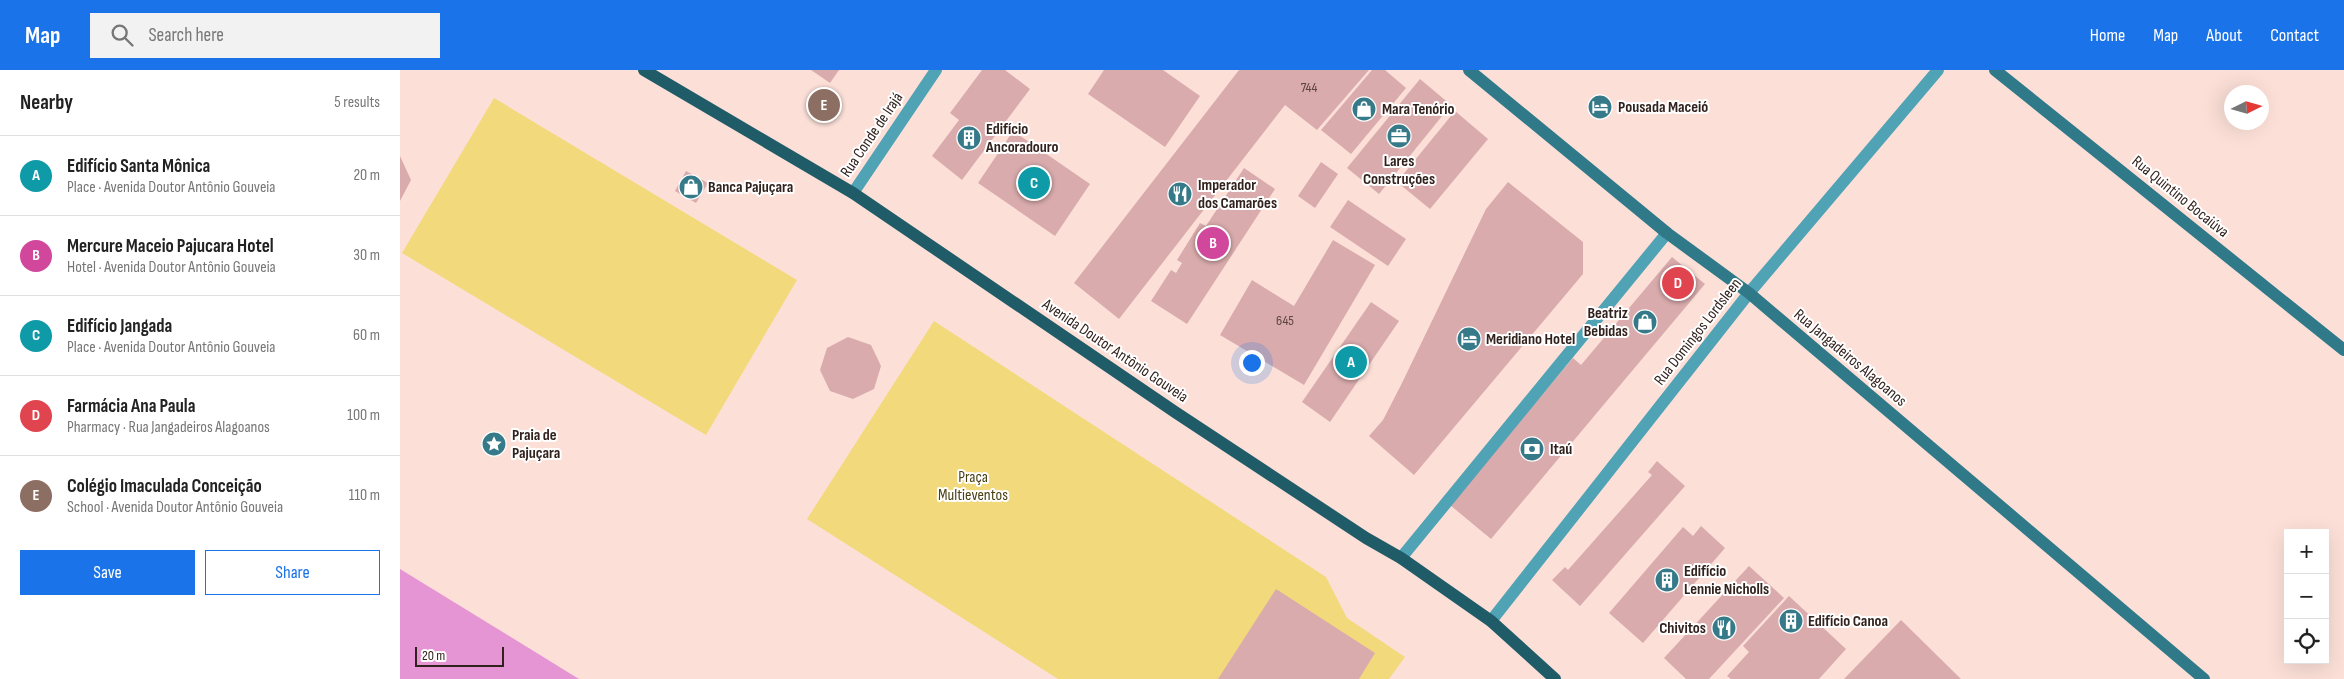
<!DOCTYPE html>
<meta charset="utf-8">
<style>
:root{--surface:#fff;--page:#f2f2f2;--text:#222;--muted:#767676;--line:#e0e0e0;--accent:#1a73e8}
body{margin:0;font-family:"Sofia Sans Condensed",sans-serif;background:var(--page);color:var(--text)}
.controls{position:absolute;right:15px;bottom:15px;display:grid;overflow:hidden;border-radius:0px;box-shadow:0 5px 20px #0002}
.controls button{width:45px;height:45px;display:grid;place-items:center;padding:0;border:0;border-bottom:1px solid var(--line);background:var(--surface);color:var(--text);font:25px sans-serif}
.compass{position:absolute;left:1824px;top:15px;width:45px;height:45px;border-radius:50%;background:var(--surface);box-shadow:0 5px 20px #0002;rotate:85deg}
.scale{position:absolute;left:15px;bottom:12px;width:89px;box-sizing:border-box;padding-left:5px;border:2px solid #32221d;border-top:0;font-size:14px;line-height:18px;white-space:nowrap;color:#32221d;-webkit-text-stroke:4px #fff;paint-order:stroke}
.you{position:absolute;left:851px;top:292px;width:18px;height:18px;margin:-12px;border:4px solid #fff;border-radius:50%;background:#1a73e8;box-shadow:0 0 0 8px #1a73e833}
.badge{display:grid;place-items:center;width:32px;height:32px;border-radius:50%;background:var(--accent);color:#fff;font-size:16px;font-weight:700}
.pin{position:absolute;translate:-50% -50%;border:2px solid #fff;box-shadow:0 1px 5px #0006}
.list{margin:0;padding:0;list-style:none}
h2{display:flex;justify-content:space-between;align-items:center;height:65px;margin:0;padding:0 20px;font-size:21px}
h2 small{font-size:16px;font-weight:400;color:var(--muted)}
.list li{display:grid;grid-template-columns:32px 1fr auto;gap:15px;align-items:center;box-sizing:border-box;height:80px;padding:0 20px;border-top:1px solid var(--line)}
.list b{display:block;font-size:19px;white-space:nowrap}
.list p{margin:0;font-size:16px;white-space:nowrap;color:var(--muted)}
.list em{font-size:16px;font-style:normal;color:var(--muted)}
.actions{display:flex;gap:10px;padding:15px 20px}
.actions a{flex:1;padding:11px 0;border:1px solid var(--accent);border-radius:0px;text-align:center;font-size:18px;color:var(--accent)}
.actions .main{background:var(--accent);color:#fff}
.icon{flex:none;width:28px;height:28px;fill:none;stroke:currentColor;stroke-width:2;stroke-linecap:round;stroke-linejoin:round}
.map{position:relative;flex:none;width:1944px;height:609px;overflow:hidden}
header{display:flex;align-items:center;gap:30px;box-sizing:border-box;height:70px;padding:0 25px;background:var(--accent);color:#fff}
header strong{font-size:24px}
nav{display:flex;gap:28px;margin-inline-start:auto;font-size:18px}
.search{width:350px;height:45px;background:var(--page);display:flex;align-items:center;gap:12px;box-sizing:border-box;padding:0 18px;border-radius:0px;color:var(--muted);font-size:19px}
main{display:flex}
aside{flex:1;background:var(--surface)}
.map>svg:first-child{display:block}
.green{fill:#f2d97b}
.water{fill:#e594d4}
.building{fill:#d9abad}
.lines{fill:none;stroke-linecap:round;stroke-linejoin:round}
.lane{stroke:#50a2b5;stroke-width:12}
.street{stroke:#50a2b5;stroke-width:12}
.secondary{stroke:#2f7989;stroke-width:12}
.primary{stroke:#205b68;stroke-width:12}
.labels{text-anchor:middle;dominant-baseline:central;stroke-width:4;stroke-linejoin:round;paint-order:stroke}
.number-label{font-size:14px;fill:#5c4441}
.poi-label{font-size:16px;font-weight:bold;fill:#32221d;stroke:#fff;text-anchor:start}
.street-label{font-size:16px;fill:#32221d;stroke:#fff}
.park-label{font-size:16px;fill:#4b4014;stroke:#fff}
</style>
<header>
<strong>Map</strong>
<div class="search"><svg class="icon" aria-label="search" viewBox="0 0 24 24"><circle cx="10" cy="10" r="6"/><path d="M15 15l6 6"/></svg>Search here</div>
<nav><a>Home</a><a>Map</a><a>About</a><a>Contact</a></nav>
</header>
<main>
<aside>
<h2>Nearby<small>5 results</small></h2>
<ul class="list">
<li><span class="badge" style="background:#0f9aa8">A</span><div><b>Edifício Santa Mônica</b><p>Place · Avenida Doutor Antônio Gouveia</p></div><em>20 m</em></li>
<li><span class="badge" style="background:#d1479c">B</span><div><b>Mercure Maceio Pajucara Hotel</b><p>Hotel · Avenida Doutor Antônio Gouveia</p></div><em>30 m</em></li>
<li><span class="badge" style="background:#0f9aa8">C</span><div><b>Edifício Jangada</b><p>Place · Avenida Doutor Antônio Gouveia</p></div><em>60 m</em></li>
<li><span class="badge" style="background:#e0444e">D</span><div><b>Farmácia Ana Paula</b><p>Pharmacy · Rua Jangadeiros Alagoanos</p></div><em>100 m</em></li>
<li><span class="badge" style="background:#8d6e63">E</span><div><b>Colégio Imaculada Conceição</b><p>School · Avenida Doutor Antônio Gouveia</p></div><em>110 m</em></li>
</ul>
<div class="actions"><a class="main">Save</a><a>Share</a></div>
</aside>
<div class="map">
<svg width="1944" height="609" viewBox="0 0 1944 609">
<rect width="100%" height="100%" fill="#fce0d8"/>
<g class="green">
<polygon points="94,28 397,210 306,365 2,183"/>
<polygon points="534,251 926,507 947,548 1005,587 989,609 658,609 407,449"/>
</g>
<polygon class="water" points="0,499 179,609 0,609"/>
<g class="building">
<polygon points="411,0 439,0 430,13"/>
<polygon points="582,0 605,0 630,19 562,110 532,86 559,50 550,43"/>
<polygon points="704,0 763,0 800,26 765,77 688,24"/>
<polygon points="839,0 969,0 917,60 885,35 719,249 674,213"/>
<polygon points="972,0 985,0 1006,18 951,84 921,60"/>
<polygon points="1020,9 1051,35 979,124 947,98"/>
<polygon points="1055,41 1088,69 1030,139 997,112"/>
<polygon points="613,61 690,114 655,166 578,113"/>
<polygon points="0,86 11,110 0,131"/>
<polygon points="921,92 938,104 915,138 898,126"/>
<polygon points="844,98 875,119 787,254 751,231 771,200 776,203 782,193 777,190 800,153 806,156"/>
<polygon points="286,101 308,113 296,133 275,121"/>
<polygon points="1108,112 1183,172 1183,204 1014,405 969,366 983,350 1001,315 1086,139"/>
<polygon points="948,130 1006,169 988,196 930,157"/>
<polygon points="933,170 975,195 904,315 820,265 852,210 894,236"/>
<polygon points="1272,187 1305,214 1091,469 1050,435 1173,288 1181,295"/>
<polygon points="971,232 999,251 930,352 902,332"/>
<polygon points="448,267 471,275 481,296 474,319 453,329 430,321 420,300 427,278"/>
<polygon points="1257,391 1285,416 1180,536 1152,510 1165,497 1168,500 1252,405 1248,402"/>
<polygon points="1301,456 1325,478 1243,573 1209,543 1283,457 1293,466"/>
<polygon points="1349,496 1384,528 1309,609 1286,609 1264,588"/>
<polygon points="876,519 975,583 959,609 818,609"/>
<polygon points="1389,526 1446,579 1419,609 1331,609 1327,606 1349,582 1343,576"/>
<polygon points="1501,550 1561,609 1444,609"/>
</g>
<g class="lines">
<polyline class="lane" points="1001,488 1267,163"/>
<g class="street">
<polyline points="453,123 536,0"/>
<polyline points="1091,551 1349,223 1538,0"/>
</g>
<g class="secondary">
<polyline points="1069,0 1267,163 1349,223 1804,609"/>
<polyline points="1595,0 1944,280"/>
</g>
<polyline class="primary" points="244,0 453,123 775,342 966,468 1001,488 1091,551 1155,609"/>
</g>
<defs>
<symbol id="hotel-disc" viewBox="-11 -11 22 22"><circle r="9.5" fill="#367a89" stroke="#fff"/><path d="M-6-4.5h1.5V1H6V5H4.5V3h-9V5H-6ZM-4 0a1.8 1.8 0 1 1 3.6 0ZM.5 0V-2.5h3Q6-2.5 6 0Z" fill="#fff"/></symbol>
<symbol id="shop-disc" viewBox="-11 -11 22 22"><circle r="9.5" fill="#367a89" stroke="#fff"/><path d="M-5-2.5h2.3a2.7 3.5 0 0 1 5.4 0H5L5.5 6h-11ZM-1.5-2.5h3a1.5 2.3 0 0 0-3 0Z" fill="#fff"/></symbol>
<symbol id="office-disc" viewBox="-11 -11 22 22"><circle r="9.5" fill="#367a89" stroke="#fff"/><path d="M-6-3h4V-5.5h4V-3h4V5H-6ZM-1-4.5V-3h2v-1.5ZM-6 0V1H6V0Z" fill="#fff"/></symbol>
<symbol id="building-disc" viewBox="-11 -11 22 22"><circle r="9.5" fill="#367a89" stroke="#fff"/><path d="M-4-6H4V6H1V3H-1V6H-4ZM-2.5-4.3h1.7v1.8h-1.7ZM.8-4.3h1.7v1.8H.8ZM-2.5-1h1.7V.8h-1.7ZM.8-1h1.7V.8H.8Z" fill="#fff"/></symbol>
<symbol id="restaurant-disc" viewBox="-11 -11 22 22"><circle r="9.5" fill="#367a89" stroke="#fff"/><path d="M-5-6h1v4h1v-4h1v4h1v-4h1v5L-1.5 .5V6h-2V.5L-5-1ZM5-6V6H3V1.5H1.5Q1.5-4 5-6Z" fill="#fff"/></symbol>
<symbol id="sight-disc" viewBox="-11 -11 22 22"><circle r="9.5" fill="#367a89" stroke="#fff"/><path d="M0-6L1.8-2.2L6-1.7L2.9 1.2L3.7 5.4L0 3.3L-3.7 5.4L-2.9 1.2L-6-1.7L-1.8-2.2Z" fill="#fff"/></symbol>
<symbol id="bank-disc" viewBox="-11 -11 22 22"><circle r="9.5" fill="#367a89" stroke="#fff"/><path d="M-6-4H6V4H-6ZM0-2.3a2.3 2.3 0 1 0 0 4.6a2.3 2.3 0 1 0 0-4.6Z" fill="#fff"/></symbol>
</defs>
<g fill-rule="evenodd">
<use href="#hotel-disc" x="1186" y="23" width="28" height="28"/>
<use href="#shop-disc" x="950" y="25" width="28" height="28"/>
<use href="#office-disc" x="985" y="52" width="28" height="28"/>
<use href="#building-disc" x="555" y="54" width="28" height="28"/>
<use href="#shop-disc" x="277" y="103" width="28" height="28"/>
<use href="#restaurant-disc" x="766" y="110" width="28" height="28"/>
<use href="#shop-disc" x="1231" y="238" width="28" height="28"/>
<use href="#hotel-disc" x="1055" y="255" width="28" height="28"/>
<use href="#sight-disc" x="80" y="360" width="28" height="28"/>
<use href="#bank-disc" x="1118" y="365" width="28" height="28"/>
<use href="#building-disc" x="1253" y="496" width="28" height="28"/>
<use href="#building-disc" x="1377" y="537" width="28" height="28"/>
<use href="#restaurant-disc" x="1310" y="544" width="28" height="28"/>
</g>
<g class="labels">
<g class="number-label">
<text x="909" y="17">744</text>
<text x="885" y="250">645</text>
</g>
<g class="poi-label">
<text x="1218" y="37">Pousada Maceió</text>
<text x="982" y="39">Mara Tenório</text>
<text x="586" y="59">Edifício<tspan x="586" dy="18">Ancoradouro</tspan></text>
<text x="999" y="91" text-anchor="middle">Lares<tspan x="999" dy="18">Construções</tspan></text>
<text x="798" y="115">Imperador<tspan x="798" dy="18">dos Camarões</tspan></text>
<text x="308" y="117">Banca Pajuçara</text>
<text x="1228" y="243" text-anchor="end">Beatriz<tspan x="1228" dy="18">Bebidas</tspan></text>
<text x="1086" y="269">Meridiano Hotel</text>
<text x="112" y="365">Praia de<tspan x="112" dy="18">Pajuçara</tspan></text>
<text x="1150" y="379">Itaú</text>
<text x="1284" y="501">Edifício<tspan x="1284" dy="18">Lennie Nicholls</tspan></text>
<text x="1408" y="551">Edifício Canoa</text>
<text x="1306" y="558" text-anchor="end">Chivitos</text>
</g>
<g class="street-label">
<text transform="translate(472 65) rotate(-56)">Rua Conde de Irajá</text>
<text transform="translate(1780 127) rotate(39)">Rua Quintino Bocaiúva</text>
<text transform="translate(1298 262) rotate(-52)">Rua Domingos Lordsleen</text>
<text transform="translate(715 281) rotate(34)">Avenida Doutor Antônio Gouveia</text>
<text transform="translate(1450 288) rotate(40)">Rua Jangadeiros Alagoanos</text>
</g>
<g class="park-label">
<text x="573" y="407">Praça<tspan x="573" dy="18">Multieventos</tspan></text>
</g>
</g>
</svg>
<div class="controls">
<button>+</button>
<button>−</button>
<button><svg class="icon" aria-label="locate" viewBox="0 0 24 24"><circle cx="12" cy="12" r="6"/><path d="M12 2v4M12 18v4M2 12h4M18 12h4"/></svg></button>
</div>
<svg class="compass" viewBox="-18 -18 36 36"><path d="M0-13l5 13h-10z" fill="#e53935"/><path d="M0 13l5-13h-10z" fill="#767676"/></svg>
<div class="scale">20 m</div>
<div class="you"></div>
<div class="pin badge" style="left:951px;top:292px;background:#0f9aa8">A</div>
<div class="pin badge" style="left:813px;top:173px;background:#d1479c">B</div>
<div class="pin badge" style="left:634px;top:113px;background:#0f9aa8">C</div>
<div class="pin badge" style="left:1278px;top:213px;background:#e0444e">D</div>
<div class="pin badge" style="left:424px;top:35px;background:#8d6e63">E</div>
</div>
</main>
